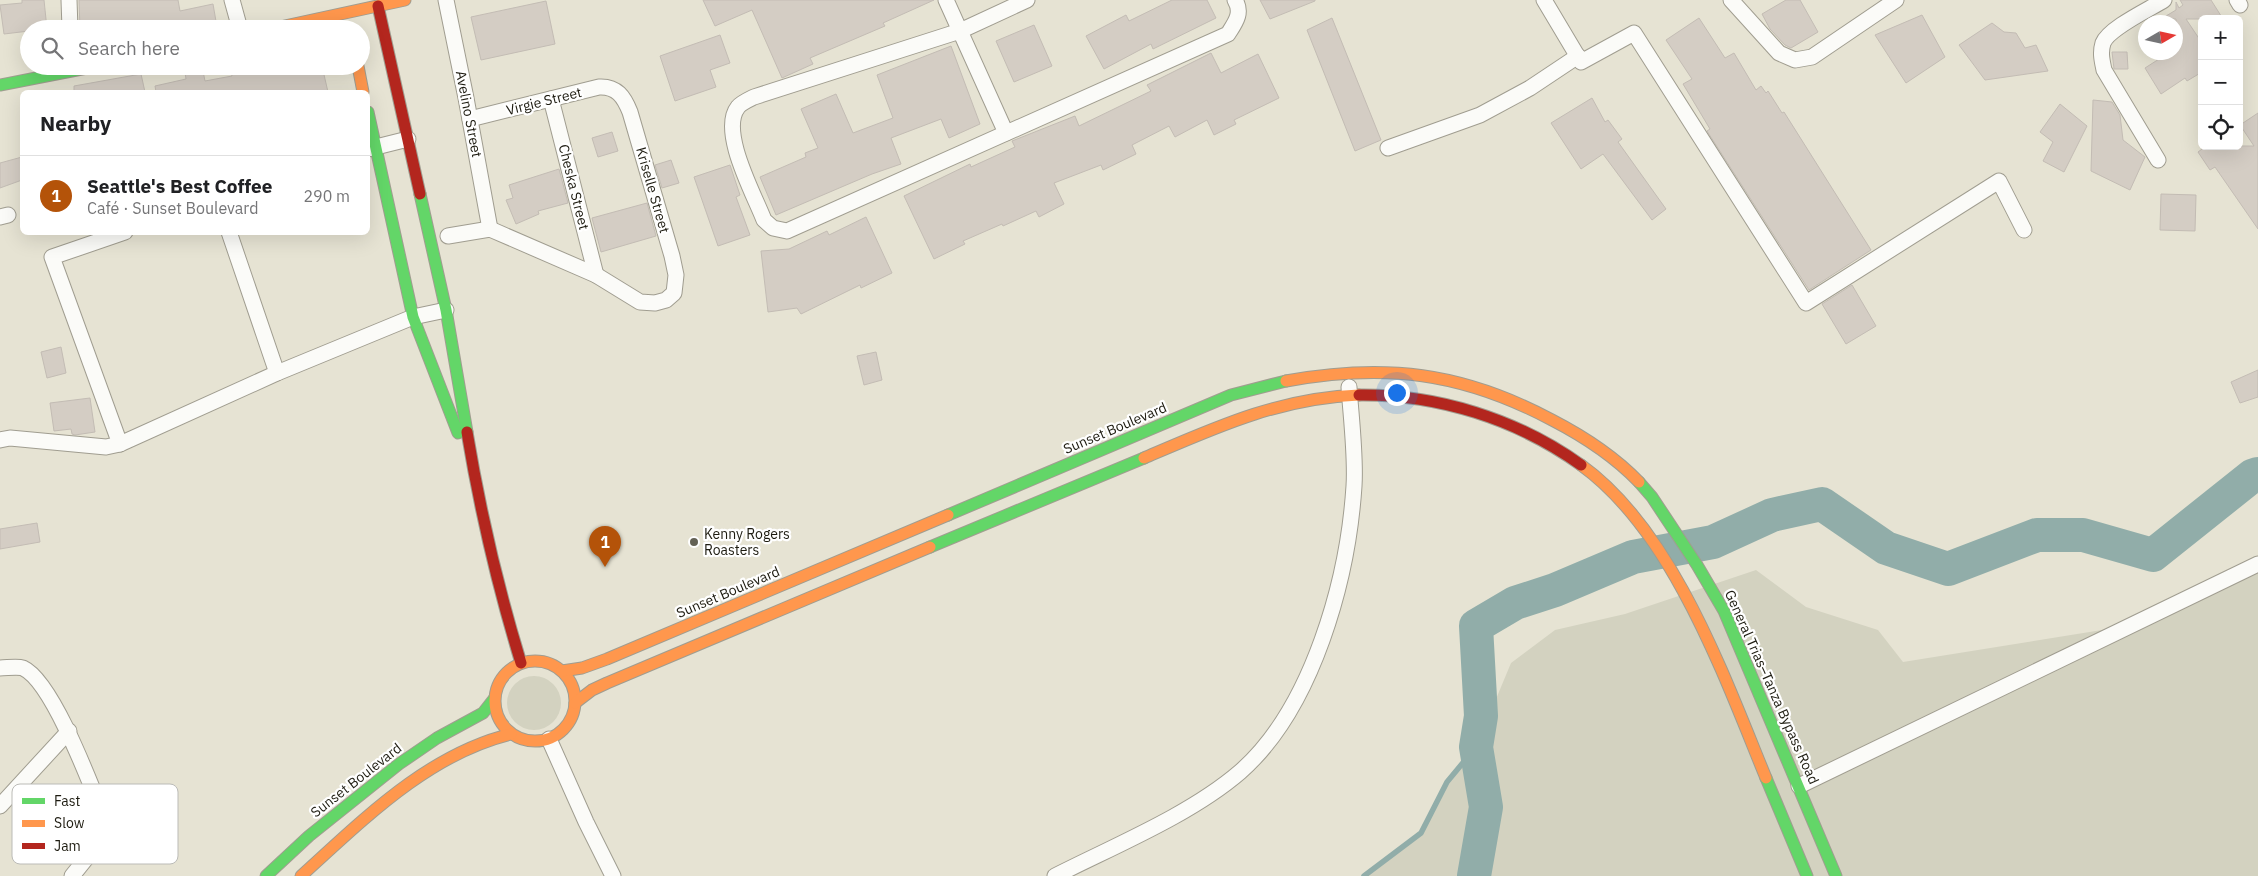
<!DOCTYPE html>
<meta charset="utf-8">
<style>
:root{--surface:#fff;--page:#f2f2f2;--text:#202124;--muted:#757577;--line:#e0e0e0;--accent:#b45309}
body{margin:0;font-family:"IBM Plex Sans",sans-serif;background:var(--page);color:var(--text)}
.controls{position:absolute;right:15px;top:15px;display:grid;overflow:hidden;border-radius:8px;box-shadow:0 5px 20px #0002}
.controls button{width:45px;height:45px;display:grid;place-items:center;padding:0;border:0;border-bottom:1px solid var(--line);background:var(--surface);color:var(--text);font:25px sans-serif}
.compass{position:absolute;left:2138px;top:15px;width:45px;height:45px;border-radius:50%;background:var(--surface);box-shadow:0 5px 20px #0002;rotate:81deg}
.you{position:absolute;left:1396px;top:392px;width:18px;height:18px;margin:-12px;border:4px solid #fff;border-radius:50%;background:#1a73e8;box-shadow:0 0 0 8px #1a73e833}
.badge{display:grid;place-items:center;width:32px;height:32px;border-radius:50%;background:var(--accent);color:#fff;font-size:16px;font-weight:700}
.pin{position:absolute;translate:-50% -41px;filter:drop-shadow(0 1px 2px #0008)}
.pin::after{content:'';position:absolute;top:26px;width:18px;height:15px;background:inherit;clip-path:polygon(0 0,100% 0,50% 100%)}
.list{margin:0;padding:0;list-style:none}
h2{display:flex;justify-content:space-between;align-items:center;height:65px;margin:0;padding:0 20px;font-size:21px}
h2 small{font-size:16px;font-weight:400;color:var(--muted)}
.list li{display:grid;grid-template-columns:32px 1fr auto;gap:15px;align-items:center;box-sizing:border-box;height:80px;padding:0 20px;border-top:1px solid var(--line)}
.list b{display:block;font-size:19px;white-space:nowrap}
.list p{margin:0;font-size:16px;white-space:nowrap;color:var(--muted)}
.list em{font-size:16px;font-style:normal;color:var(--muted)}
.icon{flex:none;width:28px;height:28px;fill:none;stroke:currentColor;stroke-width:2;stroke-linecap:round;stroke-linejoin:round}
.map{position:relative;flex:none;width:2258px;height:876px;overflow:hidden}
.search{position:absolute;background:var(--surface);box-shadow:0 5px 20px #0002;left:20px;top:20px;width:350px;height:55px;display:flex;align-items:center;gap:12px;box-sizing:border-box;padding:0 18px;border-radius:28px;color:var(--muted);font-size:19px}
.panel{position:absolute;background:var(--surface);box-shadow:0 5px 20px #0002;left:20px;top:90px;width:350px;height:145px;border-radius:8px}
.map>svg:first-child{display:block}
.green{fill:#d3d2c0}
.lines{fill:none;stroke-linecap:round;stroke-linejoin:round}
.stream{stroke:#91ada9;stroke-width:5.5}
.river{stroke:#91ada9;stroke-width:34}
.building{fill:#d4cdc4;stroke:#c3bcb4}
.street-casing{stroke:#a09d90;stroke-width:17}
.fast-casing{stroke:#a09d90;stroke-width:13}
.slow-casing{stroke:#a09d90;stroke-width:13}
.jam-casing{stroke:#a09d90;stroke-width:13}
.street{stroke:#fbfbf8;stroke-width:15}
.fast{stroke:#63d668;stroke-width:11}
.slow{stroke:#ff974d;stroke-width:11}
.jam{stroke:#b3261e;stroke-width:11}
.poi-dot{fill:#636154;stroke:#fff;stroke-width:2}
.labels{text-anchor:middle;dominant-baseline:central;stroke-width:4.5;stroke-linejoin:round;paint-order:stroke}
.street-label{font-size:14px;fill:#1d1b10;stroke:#fff}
.poi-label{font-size:14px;fill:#1d1b10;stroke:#fff;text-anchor:start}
.key{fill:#fff;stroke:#bbbbb7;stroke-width:1}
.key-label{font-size:14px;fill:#1d1b10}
</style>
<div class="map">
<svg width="2258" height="876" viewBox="0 0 2258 876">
<rect width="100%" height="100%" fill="#e6e3d3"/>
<g class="green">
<polygon points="2258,563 2258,876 1364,876 1421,833 1447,782 1476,747 1511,663 1555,630 1625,614 1756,570 1806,607 1878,630 1903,662 2133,625"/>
<circle cx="534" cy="703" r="27"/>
</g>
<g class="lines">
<polyline class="stream" points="1364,876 1421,833 1447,782 1476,747"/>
<polyline class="river" points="1474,876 1486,807 1476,747 1481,716 1476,626 1515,603 1555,590 1633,557 1713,542 1772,515 1822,504 1886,548 1948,569 2037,535 2083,535 2153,555 2252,476 2258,474"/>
</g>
<g class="building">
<polygon points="22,0 44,0 47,29 29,29 29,31 4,34 0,5 22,3"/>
<polygon points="79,0 178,0 180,11 213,4 217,27 164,29 163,26 150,29 80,29"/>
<polygon points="703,0 934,0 883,23 885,26 810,58 813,64 782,78 752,10 715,26"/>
<polygon points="1172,0 1207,0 1216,18 1153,49 1151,44 1104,69 1086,36 1126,15 1129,21"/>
<polygon points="1260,0 1315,0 1315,1 1270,19"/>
<polygon points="1786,0 1800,0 1818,32 1791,48 1785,45 1770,29 1762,14"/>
<polygon points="2180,0 2211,0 2223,19 2186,19 2202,43 2202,72 2187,81 2185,78 2161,94 2145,68 2170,52 2176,52 2176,19 2161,19 2176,10 2176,2 2179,8 2183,5"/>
<polygon points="546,1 555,44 481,60 471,17"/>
<polygon points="1922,15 1945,57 1906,83 1875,35"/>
<polygon points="1332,18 1381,140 1355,151 1307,30"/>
<polygon points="1699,18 1725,58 1734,53 1756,90 1761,86 1766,93 1768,91 1782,113 1784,112 1871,250 1809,290 1707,131 1710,129 1683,84 1692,79 1666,40"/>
<polygon points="1992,23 2004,32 2016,33 2025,48 2036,45 2048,71 1985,80 1959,45"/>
<polygon points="1034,25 1052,66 1014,82 996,41"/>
<polygon points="720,35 730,63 710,70 716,87 675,101 660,56"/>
<polygon points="951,46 980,124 949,138 941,119 891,138 901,164 872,174 776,215 760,177 806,157 805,153 818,148 801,109 836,94 853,133 893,118 877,75"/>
<polygon points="2112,52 2127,52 2128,69 2114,69"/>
<polygon points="1211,53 1221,73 1258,54 1279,98 1234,120 1236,124 1214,135 1207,120 1175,137 1169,126 1132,145 1136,154 1103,170 1101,165 1054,183 1064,204 1039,217 1036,211 1003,226 1002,224 963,241 965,244 934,259 904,196 970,164 971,167 1015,147 1012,141 1075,116 1079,126 1151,91 1147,85"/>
<polygon points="184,66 202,66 205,81 232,76 231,72 246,69 245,66 322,66 328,92 156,92 155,86 186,79"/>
<polygon points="141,74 145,92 74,92 74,86"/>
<polygon points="1592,98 1605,122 1608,120 1622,139 1618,142 1666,209 1652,220 1603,154 1581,169 1551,123"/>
<polygon points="2093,100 2112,102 2120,115 2123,140 2145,157 2130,190 2091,171"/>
<polygon points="2060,104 2087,126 2064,172 2043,161 2053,142 2040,132"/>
<polygon points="2258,113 2258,229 2215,167 2210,170 2198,152 2206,146 2254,146 2240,125"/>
<polygon points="612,132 618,151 598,157 592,138"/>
<polygon points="22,157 22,180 0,188 0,163"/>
<polygon points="671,160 679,183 662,188 655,165"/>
<polygon points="730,165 740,195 736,197 750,235 718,246 694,177"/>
<polygon points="559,169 568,203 538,211 539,214 516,224 506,200 513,198 509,185"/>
<polygon points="2161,194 2196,195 2195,231 2160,230"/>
<polygon points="647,203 656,236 601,252 592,218"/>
<polygon points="866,217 892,273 861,288 860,285 801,314 797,308 768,312 761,251 789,249 827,231 829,235"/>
<polygon points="1852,285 1876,326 1846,344 1822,304"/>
<polygon points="61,347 66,373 47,378 41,352"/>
<polygon points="876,352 882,380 864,385 857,356"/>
<polygon points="2258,370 2258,397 2240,403 2231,382"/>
<polygon points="90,398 95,432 75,435 72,434 71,429 54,431 50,403"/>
<polygon points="37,523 40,542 0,549 0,529"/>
</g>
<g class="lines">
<defs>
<g id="street">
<polyline points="69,0 70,29"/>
<polyline points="232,0 240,29"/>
<polyline points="446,0 466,98 490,229"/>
<polyline points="946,0 1006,133"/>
<path d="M1027 0 960 31 754 97C750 99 741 103 738 107 719 131 754 194 764 220L773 228 787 231 1228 34C1235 23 1243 13 1235 0"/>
<polyline points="1544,0 1581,62 1634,33 1806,303 1999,181 2024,230"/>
<polyline points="1731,0 1779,53 1795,60 1812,57 1896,0"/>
<polyline points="2237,0 2240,5"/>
<polyline points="551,99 596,275"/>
<polyline points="1388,148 1480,115 1530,88 1578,56"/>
<polyline points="368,149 408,139"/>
<path d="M2158 160 2104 70C2102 60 2100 53 2103 43 2109 28 2150 9 2164 0"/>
<polyline points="0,217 8,215"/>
<polyline points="229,232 277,373"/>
<path d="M448 236 490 229 596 275 640 302 655 303 666 300 674 293 676 275 672 256 630 112C624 97 617 86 599 87L470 119"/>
<polyline points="0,440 10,438 106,447 120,444 277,373 413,317 446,310"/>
<polyline points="120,444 52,257 125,232"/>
<path d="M0 668C7 668 17 666 23 668 54 682 95 796 109 830"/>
<polyline points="549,739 586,822 613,876"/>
<polyline points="1799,786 2258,564"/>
<polyline points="0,806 69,731"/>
<polyline points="72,876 109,830 146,794"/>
<path d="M1055 876C1114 846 1190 815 1240 772 1313 708 1348 579 1354 486 1356 457 1351 417 1349 387"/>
</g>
<g id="fast">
<polyline points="0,85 97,66"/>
<polyline points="368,112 413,317 458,433"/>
<polyline points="420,194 446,310 467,432"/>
<polyline points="1639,482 1652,497 1697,565 1724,611 1836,876"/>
<polyline points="948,515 1231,395 1286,381"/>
<polyline points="930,547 1144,458"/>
<polyline points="1766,778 1807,876"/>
<polyline points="266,876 309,836 399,764 437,738 483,713 494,699"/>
</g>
<g id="slow">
<polyline points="271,29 405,0"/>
<polyline points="358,66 363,92"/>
<path d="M1286 381C1385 363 1462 372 1552 420 1583 436 1614 456 1639 482"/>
<path d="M1144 458C1216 427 1279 398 1359 395"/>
<path d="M1581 465C1673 531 1724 676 1766 778"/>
<circle cx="535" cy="701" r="40"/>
<polyline points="562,671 582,668 607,659 948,515"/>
<polyline points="575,703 592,690 607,683 930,547"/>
<path d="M301 876C363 820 428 754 511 734"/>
</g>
<g id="jam">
<polyline points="378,6 420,194"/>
<path d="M1359 395C1437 394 1517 419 1581 465"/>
<path d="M467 432C480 510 498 588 521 663"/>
</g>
</defs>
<use href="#street" class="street-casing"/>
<use href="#fast" class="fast-casing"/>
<use href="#slow" class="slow-casing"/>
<use href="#jam" class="jam-casing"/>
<use href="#street" class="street"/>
<use href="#fast" class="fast"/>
<use href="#slow" class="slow"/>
<use href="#jam" class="jam"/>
</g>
<circle class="poi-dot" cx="694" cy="542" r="5"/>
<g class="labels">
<g class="street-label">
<text transform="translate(544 101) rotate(-14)">Virgie Street</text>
<text transform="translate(469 114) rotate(79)">Avelino Street</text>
<text transform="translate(574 187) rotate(76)">Cheska Street</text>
<text transform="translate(653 190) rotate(74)">Kriselle Street</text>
<text transform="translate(1115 428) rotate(-23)">Sunset Boulevard</text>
<text transform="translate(728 592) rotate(-23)">Sunset Boulevard</text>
<text transform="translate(1772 687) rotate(66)">General Trias–Tanza Bypass Road</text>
<text transform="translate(356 780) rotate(-38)">Sunset Boulevard</text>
</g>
<g class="poi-label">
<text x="704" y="534">Kenny Rogers<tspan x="704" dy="16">Roasters</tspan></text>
</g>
</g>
<rect x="12" y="784" width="166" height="80" rx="8" class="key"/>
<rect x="22" y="798" width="23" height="6" fill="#63d668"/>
<rect x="22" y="820" width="23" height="7" fill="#ff974d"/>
<rect x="22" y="843" width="23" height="6" fill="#b3261e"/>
<g class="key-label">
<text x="54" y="806">Fast</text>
<text x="54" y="828">Slow</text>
<text x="54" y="851">Jam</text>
</g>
</svg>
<div class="controls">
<button>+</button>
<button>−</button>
<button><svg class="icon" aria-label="locate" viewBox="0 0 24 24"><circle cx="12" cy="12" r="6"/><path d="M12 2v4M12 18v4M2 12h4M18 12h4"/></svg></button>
</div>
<svg class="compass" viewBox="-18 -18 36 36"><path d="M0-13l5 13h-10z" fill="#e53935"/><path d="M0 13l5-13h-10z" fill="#757577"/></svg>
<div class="you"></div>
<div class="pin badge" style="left:605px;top:567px">1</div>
<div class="search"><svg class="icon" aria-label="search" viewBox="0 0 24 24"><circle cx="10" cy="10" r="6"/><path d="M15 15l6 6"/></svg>Search here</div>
<section class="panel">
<h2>Nearby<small></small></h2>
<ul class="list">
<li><span class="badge">1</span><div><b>Seattle's Best Coffee</b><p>Café · Sunset Boulevard</p></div><em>290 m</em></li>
</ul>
</section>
</div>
